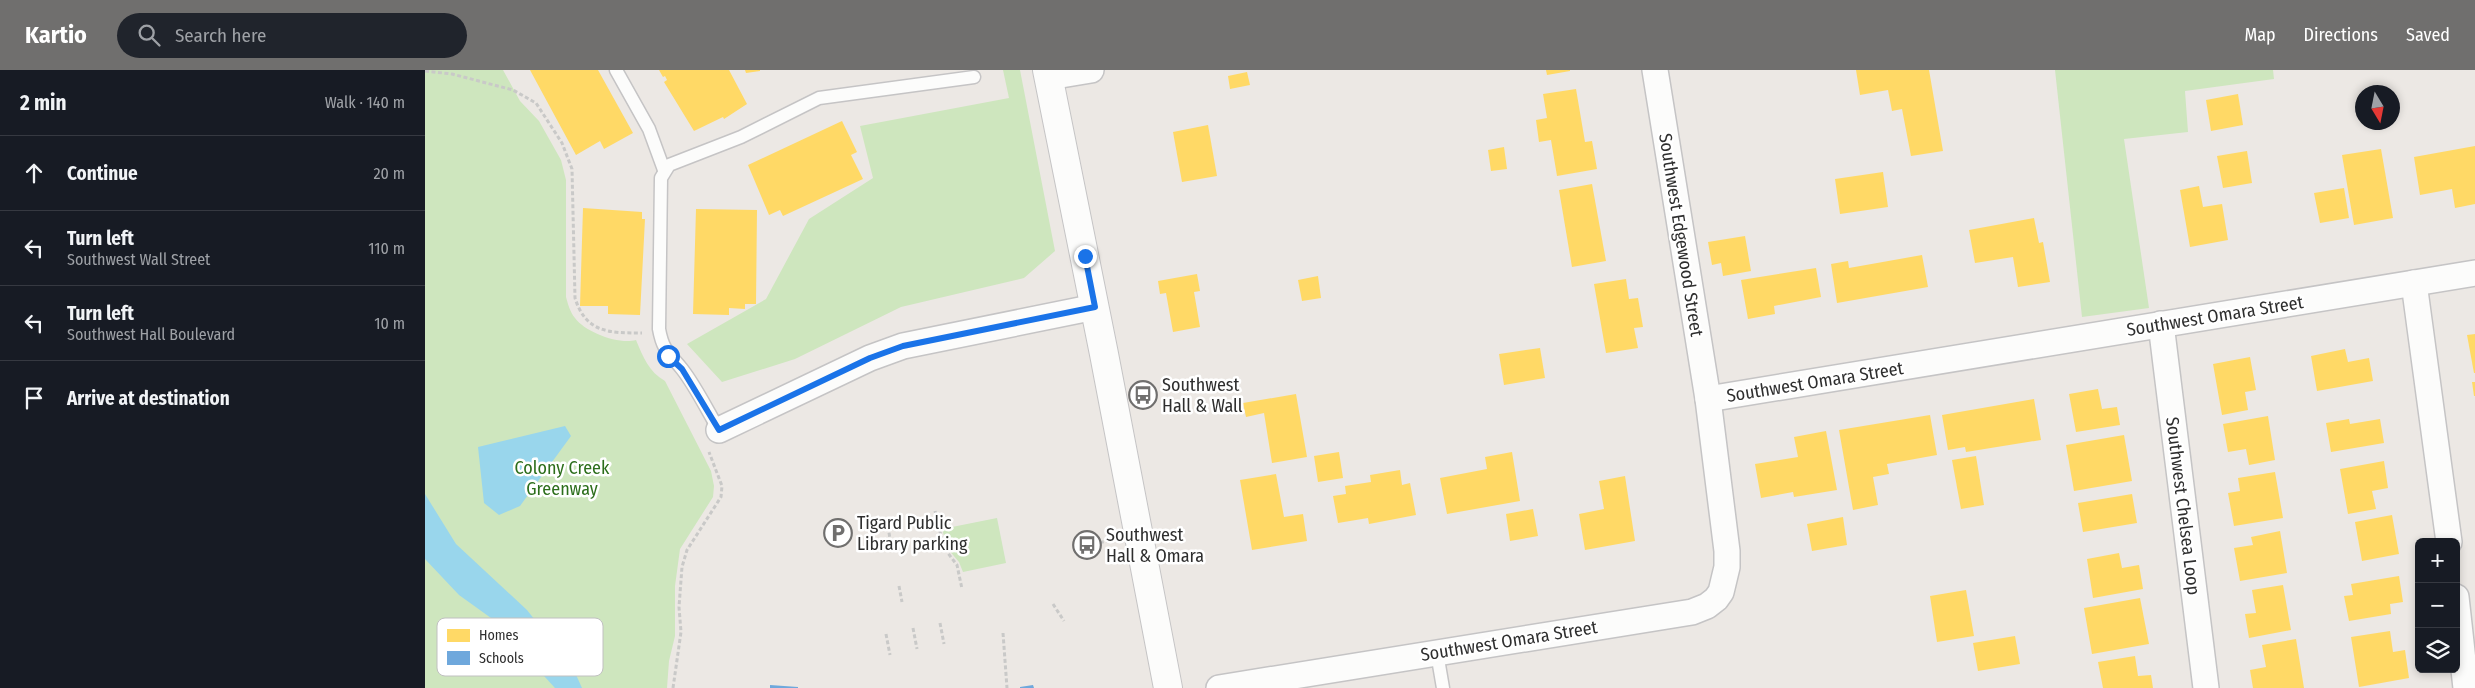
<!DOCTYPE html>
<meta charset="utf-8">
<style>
:root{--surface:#171b24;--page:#20242c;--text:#f1f3f6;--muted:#9ea1a6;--line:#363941;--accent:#706f6e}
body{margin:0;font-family:"Fira Sans Condensed",sans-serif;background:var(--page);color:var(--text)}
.controls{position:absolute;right:15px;bottom:15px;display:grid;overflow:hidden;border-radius:8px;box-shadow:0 2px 8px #0003}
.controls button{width:45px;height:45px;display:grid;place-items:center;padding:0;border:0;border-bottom:1px solid var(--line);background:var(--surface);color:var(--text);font:25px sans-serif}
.compass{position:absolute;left:1930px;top:15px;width:45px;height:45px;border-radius:50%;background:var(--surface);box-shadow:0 2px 8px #0003;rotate:170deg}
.stop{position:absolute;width:15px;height:15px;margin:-11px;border:4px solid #1a73e8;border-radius:50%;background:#fff}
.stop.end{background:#1a73e8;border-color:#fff;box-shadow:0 1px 5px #0008}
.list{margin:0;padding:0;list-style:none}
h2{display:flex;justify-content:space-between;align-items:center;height:65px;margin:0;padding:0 20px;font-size:21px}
h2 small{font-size:16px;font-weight:400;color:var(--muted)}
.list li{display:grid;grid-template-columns:32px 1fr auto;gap:15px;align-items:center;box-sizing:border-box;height:75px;padding:0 20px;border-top:1px solid var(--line)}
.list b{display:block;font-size:19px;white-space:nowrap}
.list p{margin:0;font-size:16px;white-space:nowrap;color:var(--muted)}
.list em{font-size:16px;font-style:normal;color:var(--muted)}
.icon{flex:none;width:28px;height:28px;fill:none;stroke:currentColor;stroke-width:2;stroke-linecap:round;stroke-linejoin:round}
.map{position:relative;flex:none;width:2050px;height:618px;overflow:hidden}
header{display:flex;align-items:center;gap:30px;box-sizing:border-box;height:70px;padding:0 25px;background:var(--accent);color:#fff}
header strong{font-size:24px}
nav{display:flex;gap:28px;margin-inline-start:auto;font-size:18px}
.search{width:350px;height:45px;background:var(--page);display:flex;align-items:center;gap:12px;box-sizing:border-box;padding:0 18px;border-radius:28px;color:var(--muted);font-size:19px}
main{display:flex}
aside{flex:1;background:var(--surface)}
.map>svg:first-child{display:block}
.green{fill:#cee6be}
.water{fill:#99d6ec}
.homes{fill:#ffd966}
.schools{fill:#6fa8dc}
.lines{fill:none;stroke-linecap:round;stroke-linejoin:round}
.service-casing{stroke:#c5c4c5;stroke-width:15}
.minor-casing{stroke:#c5c4c5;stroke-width:28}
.secondary-casing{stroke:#c5c4c5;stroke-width:30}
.path{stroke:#c9c9c8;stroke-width:3;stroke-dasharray:4 2.5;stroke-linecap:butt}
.service{stroke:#fcfcfb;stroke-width:12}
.minor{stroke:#fcfcfb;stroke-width:25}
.secondary{stroke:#fcfcfb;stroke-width:28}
.route{stroke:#1a73e8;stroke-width:6}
.labels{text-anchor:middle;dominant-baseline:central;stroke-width:5;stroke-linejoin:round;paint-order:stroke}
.street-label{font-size:18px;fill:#2e2e2e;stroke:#fff}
.poi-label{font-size:18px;fill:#2e2e2e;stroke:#fff;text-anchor:start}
.park-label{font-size:18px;fill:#2c6e1b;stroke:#fff}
.key{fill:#fff;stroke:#c0c0c0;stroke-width:1}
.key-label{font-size:14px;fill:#2e2e2e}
</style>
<header>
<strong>Kartio</strong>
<div class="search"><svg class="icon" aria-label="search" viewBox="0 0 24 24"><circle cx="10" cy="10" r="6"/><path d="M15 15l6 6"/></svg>Search here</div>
<nav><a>Map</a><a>Directions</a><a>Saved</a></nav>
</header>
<main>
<aside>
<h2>2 min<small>Walk · 140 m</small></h2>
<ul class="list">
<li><svg class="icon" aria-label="ahead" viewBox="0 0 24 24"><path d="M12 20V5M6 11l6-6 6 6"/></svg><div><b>Continue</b></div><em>20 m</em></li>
<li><svg class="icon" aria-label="left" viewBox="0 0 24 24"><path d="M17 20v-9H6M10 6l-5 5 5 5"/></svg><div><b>Turn left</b><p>Southwest Wall Street</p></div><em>110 m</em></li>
<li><svg class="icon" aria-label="left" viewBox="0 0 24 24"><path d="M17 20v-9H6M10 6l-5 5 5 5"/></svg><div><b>Turn left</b><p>Southwest Hall Boulevard</p></div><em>10 m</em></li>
<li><svg class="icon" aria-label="arrive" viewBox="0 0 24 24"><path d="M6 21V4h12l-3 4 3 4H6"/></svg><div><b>Arrive at destination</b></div></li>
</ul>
</aside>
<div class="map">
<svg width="2050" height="618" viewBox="0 0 2050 618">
<rect width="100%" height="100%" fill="#ece8e4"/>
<g class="green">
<path d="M0 0H78L95 31 114 51 136 90 141 110V227C143 234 145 242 150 248 160 262 194 275 211 270 218 287 224 302 240 311L286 401 289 416 288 427 255 479 250 516V566L244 591 242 618H0Z"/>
<polygon points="578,0 595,0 630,181 599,208 476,237 370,289 297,312 262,274 341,229 384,149 448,108 435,56 584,28"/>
<polygon points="1630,0 1848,0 1849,9 1760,21 1763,62 1699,69 1724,238 1657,247"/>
<polygon points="572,448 581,493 538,502 534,492 523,479 517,459"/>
</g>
<g class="water">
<polygon points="140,356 146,366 95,436 74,445 59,433 53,377"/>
<polygon points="0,424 31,474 102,540 148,598 157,618 130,618 66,548 34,525 0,489"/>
</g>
<g class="homes">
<polygon points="105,0 173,0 208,63 179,79 175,71 151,85"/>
<polygon points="234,0 304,0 322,34 299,49 298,47 269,61 239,12 242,10 240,6 238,7"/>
<polygon points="320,0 335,0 335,1 321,3"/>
<polygon points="1121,0 1145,0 1145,1 1122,5"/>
<polygon points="1431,0 1504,0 1518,81 1486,86 1477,39 1467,41 1463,20 1435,25"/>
<polygon points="822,2 825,15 805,19 803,6"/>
<polygon points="1151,19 1160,72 1167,71 1172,99 1132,106 1126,70 1114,72 1111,50 1122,48 1118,24"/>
<polygon points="1813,24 1818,55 1786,61 1781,30"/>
<polygon points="417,51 432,82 426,85 438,109 358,146 355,140 344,145 323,95"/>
<polygon points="783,55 792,106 757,112 748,62"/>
<polygon points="2050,76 2050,134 2030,138 2027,119 1995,125 1989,87"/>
<polygon points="1079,77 1082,99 1066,101 1063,80"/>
<polygon points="1956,79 1968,148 1929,155 1917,85"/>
<polygon points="1822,81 1827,113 1798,118 1792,86"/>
<polygon points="1458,102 1463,137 1415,144 1410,109"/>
<polygon points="1167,114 1181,191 1147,197 1134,120"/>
<polygon points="1774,116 1778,137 1797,134 1803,170 1765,177 1755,120"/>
<polygon points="1919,118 1924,148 1895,153 1889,123"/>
<polygon points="158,138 217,142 217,149 220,149 215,245 183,244 183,236 155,236"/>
<polygon points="271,139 332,140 331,234 320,234 320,239 304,238 304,245 268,244"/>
<polygon points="1609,148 1614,173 1618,172 1625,212 1593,217 1588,187 1550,193 1544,160"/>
<polygon points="1320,166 1326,201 1298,206 1296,193 1287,195 1283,172"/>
<polygon points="1497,185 1503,217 1412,233 1406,194 1423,191 1424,198"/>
<polygon points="1391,198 1396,227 1349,236 1350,244 1323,249 1316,210"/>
<polygon points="772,204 775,221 769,222 775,257 748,262 741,223 735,224 733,211"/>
<polygon points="893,206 896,228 877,231 873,210"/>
<polygon points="1201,209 1204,229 1213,228 1218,257 1209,258 1213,278 1181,283 1169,214"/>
<polygon points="2050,264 2050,303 2049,303 2042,265"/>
<polygon points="1115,278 1120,308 1079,315 1074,284"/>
<polygon points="1920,279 1923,292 1944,288 1948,311 1892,321 1886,286"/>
<polygon points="1825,287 1831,320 1820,322 1823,340 1797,345 1788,294"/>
<polygon points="2047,312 2050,312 2050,326 2049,326"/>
<polygon points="1673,319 1677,339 1692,337 1695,355 1651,362 1644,324"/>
<polygon points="871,324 882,387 847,393 839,343 821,347 818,333"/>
<polygon points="1609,329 1616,370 1541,382 1540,377 1523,380 1517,345"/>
<polygon points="1505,345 1512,385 1462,394 1464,404 1448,407 1453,435 1428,440 1414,360"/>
<polygon points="1843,346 1850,390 1824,395 1821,379 1803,382 1798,354"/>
<polygon points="1924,349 1925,354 1955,349 1959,373 1906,382 1901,353"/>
<polygon points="1401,361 1412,420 1369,427 1368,422 1336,428 1330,394 1373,387 1369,367"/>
<polygon points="1699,365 1707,411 1649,421 1641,375"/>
<polygon points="914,382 918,408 893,412 889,386"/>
<polygon points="1087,382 1095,431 1022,444 1015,408 1062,399 1060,387"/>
<polygon points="1551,386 1559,435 1536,439 1527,390"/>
<polygon points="1959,391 1963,418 1947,421 1951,439 1923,444 1915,399"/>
<polygon points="975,400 977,415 985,413 991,445 944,454 943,448 913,453 908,426 921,424 920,416 946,412 945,405"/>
<polygon points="1850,402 1858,448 1809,456 1803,423 1815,421 1813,408"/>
<polygon points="851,404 859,447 878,444 882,471 827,480 815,410"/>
<polygon points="1200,406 1210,471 1160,480 1154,444 1179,439 1174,411"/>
<polygon points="1707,424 1712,453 1658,462 1653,433"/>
<polygon points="1108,439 1113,466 1085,471 1081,444"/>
<polygon points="1967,445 1974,484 1937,491 1930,452"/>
<polygon points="1418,447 1422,475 1387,481 1382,454"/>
<polygon points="1855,461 1862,503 1815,511 1809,478 1828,475 1826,467"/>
<polygon points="1694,483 1697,498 1714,495 1718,519 1668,528 1662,489"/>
<polygon points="1974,506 1978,532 1965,534 1966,544 1924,551 1919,526 1928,525 1926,514"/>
<polygon points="1858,515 1866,560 1824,568 1820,544 1831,543 1827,520"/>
<polygon points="1541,520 1549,566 1512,572 1505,526"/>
<polygon points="1715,528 1724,574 1667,584 1659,538"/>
<polygon points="1965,561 1968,582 1980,580 1984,608 1934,617 1926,567"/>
<polygon points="1590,566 1595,594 1553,601 1548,573"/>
<polygon points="1871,569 1879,618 1828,618 1825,600 1841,597 1837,575"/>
<polygon points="1710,586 1713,606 1726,605 1728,618 1678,618 1673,592"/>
</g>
<g class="schools">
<polygon points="345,615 373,617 373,618 345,618"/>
<polygon points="608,615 609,618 595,618 595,617"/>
</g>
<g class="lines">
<defs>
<g id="service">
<polyline points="191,0 224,59 239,100"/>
<path d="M294 360C282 340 271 317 257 299 244 283 238 281 234 259L236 108 244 95 316 67 394 28 549 7"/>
<polyline points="1012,583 1018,618"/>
</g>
<g id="minor">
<polyline points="624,7 666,0"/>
<polyline points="1989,213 2024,472"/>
<polyline points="1736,254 1781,618"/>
<polyline points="1283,329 2050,203"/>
<polyline points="294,360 445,288 478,276 670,237"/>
<polyline points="2031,527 2041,618"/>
<polyline points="794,618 1267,542 1282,536 1291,529 1296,522 1302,497 1302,481 1283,329 1230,0"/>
</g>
<polyline id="secondary" points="622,0 679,284 743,618"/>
</defs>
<use href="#service" class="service-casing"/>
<use href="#minor" class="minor-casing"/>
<use href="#secondary" class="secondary-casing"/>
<g class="path">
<path d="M0 1 27 4 88 20 111 33 137 73 147 99 150 228C161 263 184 263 217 263"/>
<polyline points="510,441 519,478 532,495 537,519"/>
<polyline points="462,450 465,469"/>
<polyline points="662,475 688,470"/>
<polyline points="474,516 477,532"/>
<polyline points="628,534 639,551"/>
<polyline points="515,553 519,574"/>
<polyline points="488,558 492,579"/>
<polyline points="578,563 582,618"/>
<polyline points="461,564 465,585"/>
<polyline points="248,618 256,562 254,537 257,497 262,480 296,427 297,416 284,382"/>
</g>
<use href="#service" class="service"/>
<use href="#minor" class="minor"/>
<use href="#secondary" class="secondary"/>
</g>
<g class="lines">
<polyline class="route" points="243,286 257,299 294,360 445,288 478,276 670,237 660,186"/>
</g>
<defs>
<symbol id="bus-ring" viewBox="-11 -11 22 22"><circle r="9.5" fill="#fff" stroke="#706f6e" stroke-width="1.5"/><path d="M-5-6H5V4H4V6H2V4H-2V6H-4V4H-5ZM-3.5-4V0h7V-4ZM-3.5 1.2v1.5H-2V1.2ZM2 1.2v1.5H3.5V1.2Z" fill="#706f6e"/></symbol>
<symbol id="parking-ring" viewBox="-11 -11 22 22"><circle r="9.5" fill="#fff" stroke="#706f6e" stroke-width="1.5"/><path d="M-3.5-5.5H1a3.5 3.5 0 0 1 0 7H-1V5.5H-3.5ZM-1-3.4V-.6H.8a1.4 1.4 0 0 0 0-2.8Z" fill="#706f6e"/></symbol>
</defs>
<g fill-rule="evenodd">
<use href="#bus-ring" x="702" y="309" width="32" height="32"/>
<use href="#parking-ring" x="397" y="447" width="32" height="32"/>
<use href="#bus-ring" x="646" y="459" width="32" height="32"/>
</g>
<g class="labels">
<g class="street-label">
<text transform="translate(1256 165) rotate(81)">Southwest Edgewood Street</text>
<text transform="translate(1790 246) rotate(-9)">Southwest Omara Street</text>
<text transform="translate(1390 312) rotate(-9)">Southwest Omara Street</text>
<text transform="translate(1758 436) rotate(83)">Southwest Chelsea Loop</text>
<text transform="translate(1084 571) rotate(-9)">Southwest Omara Street</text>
</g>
<g class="poi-label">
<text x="737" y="315">Southwest<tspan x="737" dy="21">Hall &amp; Wall</tspan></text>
<text x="432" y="453">Tigard Public<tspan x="432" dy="21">Library parking</tspan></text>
<text x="681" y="465">Southwest<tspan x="681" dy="21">Hall &amp; Omara</tspan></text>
</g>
<g class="park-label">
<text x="137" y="398">Colony Creek<tspan x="137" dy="21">Greenway</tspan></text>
</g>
</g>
<rect x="12" y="548" width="166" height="58" rx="8" class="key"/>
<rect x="22" y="559" width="23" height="13" fill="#ffd966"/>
<rect x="22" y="581" width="23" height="14" fill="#6fa8dc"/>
<g class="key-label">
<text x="54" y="570">Homes</text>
<text x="54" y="593">Schools</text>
</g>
</svg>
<div class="controls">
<button>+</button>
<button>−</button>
<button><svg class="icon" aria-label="layers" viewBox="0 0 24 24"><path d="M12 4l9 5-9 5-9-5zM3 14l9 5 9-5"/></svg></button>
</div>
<svg class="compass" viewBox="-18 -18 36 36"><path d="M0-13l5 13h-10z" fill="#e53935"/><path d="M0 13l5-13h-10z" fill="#9ea1a6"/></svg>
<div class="stop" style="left:243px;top:286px"></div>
<div class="stop end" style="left:660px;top:186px"></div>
</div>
</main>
